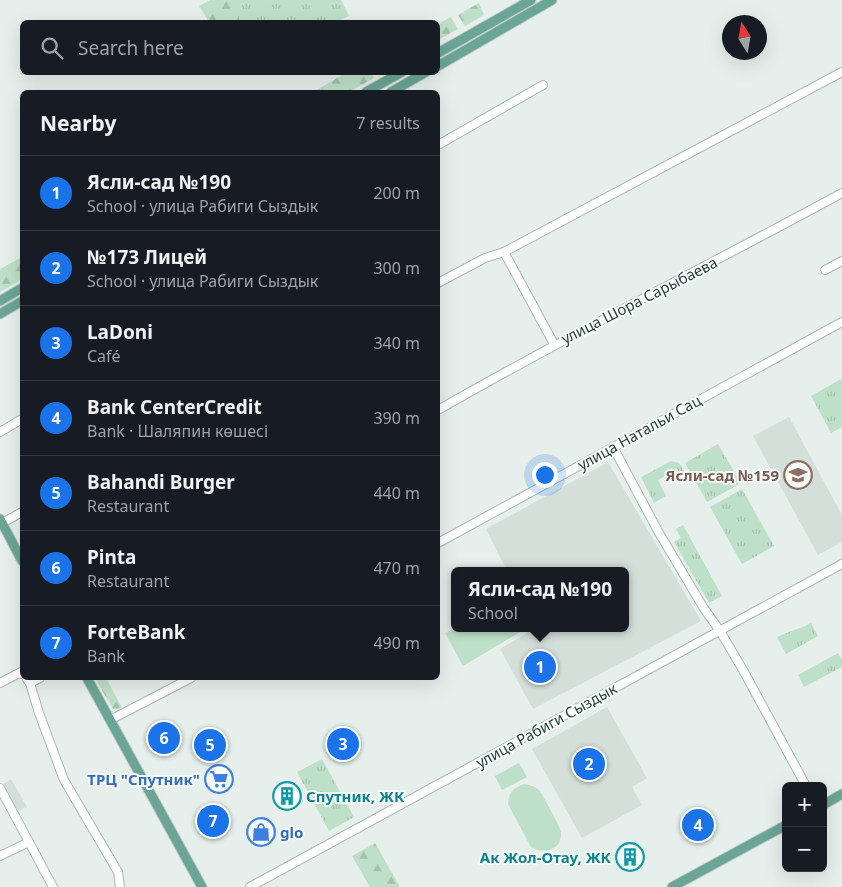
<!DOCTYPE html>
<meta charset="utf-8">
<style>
:root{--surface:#171b24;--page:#242831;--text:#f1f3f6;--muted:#9ea1a6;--line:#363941;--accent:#1a73e8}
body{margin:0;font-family:"Noto Sans",sans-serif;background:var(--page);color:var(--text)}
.controls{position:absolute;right:15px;bottom:15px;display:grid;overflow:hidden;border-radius:8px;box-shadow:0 5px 20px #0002}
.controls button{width:45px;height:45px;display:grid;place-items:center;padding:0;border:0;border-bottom:1px solid var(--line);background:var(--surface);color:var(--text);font:25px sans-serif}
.compass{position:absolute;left:722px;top:15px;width:45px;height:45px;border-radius:50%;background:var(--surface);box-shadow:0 5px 20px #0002;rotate:349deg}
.you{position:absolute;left:544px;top:474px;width:18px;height:18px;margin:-12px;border:4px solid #fff;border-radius:50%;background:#1a73e8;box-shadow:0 0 0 8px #1a73e833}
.badge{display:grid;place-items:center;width:32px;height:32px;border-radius:50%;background:var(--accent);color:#fff;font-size:16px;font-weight:700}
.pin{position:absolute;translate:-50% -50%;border:2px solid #fff;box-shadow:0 1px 5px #0006}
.popup{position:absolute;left:451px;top:567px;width:178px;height:65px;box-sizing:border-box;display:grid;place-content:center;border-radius:8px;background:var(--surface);filter:drop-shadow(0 1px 4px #0005);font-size:16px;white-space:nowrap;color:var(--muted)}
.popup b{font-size:19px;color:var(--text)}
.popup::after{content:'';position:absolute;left:50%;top:100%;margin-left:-10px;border:10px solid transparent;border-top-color:var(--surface)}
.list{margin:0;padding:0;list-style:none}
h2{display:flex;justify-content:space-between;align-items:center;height:65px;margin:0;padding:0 20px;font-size:21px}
h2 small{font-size:16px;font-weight:400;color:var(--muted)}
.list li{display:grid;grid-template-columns:32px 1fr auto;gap:15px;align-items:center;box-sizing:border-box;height:75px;padding:0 20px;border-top:1px solid var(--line)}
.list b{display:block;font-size:19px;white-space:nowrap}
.list p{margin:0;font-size:16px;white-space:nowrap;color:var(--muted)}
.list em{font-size:16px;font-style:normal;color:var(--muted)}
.icon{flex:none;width:28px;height:28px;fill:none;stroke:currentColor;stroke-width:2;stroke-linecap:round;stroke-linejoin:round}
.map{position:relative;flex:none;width:842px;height:887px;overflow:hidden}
.search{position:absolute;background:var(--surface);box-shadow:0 5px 20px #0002;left:20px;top:20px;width:420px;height:55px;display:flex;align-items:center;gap:12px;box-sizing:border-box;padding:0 18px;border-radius:8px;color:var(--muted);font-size:19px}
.panel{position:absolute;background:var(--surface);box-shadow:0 5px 20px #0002;left:20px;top:90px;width:420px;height:590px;border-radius:8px}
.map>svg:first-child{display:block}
.built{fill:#d4dfda}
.grass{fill:url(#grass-tufts)}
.forest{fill:url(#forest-firs)}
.garden{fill:#bfe0c8}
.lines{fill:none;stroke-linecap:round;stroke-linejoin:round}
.minor-casing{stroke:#a8b8b2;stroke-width:10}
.major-casing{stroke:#c2cac8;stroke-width:11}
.minor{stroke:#fff;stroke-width:8}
.major{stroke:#6aa596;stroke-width:9}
.labels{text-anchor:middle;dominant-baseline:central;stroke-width:4;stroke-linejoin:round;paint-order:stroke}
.street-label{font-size:15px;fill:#24423a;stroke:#f7fbf9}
.education-label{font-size:15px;font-weight:bold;fill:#785e54;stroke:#f7fbf9;text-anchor:end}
.shop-label{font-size:15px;font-weight:bold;fill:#366cbe;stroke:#f7fbf9;text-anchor:end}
.culture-label{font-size:15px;font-weight:bold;fill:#0d838f;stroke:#f7fbf9;text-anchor:start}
</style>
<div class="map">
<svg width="842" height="887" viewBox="0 0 842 887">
<defs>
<pattern id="grass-tufts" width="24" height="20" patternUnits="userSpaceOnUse" patternTransform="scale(1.25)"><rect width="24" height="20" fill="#bfe0c8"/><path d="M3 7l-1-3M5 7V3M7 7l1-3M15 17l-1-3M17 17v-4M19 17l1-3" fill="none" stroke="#a4c1ad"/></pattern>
<pattern id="forest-firs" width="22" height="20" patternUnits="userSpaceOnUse" patternTransform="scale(1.25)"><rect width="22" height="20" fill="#bfe0c8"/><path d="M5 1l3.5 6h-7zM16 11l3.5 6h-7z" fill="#a4c1ad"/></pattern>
</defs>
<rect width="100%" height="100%" fill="#e6efeb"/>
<g class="built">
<polygon points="789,417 842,515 842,542 818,555 753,436"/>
<polygon points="608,462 701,621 533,709 500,649 535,628 625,628 625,571 507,571 486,529"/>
<polygon points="607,707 647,778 632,787 642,805 582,838 532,749"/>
<polygon points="11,779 27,807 17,812 2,785"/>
</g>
<g class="grass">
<polygon points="210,0 341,0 349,16 336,22 209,22 199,6"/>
<polygon points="841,379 842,382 842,427 831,433 811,396"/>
<polygon points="718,444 741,483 707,502 685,463"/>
<polygon points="671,461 679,463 684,471 680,474 677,469 658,480 666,496 654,503 641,477"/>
<polygon points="742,489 774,546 742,564 710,507"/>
<polygon points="683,525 722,596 709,603 674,542 681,538 676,529"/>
<path d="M811 623 818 636 786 654 777 637C789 631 800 629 811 623Z"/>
<polygon points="838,653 842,660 842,667 825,676 818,664"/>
<polygon points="322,759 354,817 329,831 297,772"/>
</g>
<g class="forest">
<polygon points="215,0 239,0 237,9 240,22 211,22 202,7"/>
<polygon points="479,3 484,15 465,26 458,15"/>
<polygon points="451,17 458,29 438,40 438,24"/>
<polygon points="346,73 372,73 374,78 349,92 313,92"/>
<polygon points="22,257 22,279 0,292 0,269"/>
<polygon points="95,678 106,678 122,708 113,709"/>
<polygon points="375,843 400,887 370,887 352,856"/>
</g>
<g class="garden">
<polygon points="455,628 527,628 463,666 445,633"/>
<polygon points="818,664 825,676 804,687 798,675"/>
<polygon points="519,763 527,777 502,790 495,776"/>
<path d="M524 784C529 785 535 786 539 790 542 794 561 828 561 832 563 850 543 855 531 847L508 804C509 792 513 788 524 784Z"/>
</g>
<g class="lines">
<defs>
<g id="minor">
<polyline points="438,145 543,85"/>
<polyline points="504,252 554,344"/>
<polyline points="825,270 842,261"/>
<polyline points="438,283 485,258 504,252 842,72"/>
<path d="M438 410C570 334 708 266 842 193"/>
<polyline points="0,432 22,419"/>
<polyline points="613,447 658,531 703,607 720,631 743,670 806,786"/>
<polyline points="2,523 22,512"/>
<polyline points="438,543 842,322"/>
<polyline points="27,679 30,683 40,678"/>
<polyline points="0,683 21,672 22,674"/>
<polyline points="30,683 39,713 64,780 118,872 120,887"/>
<polyline points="110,720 191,678"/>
<polyline points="0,788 53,887"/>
<polyline points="0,856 29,842"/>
<polyline points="250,887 842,564"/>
</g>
<g id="major">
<polyline points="438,53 531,0"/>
<polyline points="438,66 552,0"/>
<polyline points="366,92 402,72"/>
<polyline points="391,92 426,72"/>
<polyline points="0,301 22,288"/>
<polyline points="0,314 22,301"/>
<polyline points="0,519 22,561"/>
<polyline points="87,678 202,887"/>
<polyline points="823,805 842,794"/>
<polyline points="672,887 786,825"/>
</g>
</defs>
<use href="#minor" class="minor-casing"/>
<use href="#major" class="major-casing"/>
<use href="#minor" class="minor"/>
<use href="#major" class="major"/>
</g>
<defs>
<symbol id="school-ring" viewBox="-11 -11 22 22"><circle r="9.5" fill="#f7fbf9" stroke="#8d6e63" stroke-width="1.5"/><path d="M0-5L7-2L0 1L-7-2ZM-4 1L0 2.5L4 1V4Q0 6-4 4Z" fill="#8d6e63"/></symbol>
<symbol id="supermarket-ring" viewBox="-11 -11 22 22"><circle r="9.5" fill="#f7fbf9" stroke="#3f7fe0" stroke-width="1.5"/><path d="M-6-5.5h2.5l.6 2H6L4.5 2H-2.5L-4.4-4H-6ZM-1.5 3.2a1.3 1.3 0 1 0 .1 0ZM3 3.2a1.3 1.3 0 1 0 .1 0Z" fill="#3f7fe0"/></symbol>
<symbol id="building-ring" viewBox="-11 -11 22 22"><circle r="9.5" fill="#f7fbf9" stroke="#0f9aa8" stroke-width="1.5"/><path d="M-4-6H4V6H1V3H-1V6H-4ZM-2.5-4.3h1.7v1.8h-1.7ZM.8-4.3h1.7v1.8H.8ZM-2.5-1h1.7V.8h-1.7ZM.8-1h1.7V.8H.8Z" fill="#0f9aa8"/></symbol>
<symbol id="shop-ring" viewBox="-11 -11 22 22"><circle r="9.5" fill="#f7fbf9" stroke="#3f7fe0" stroke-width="1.5"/><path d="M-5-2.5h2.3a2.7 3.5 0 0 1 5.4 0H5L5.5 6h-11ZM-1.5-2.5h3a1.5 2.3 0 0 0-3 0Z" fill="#3f7fe0"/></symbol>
</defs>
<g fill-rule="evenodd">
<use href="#school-ring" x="782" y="459" width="32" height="32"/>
<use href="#supermarket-ring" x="203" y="763" width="32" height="32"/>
<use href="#building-ring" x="271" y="780" width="32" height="32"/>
<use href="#shop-ring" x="245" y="816" width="32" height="32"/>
<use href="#building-ring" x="614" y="841" width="32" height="32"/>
</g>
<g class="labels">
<g class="street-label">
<text transform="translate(639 300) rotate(-27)">улица Шора Сарыбаева</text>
<text transform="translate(639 432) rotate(-29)">улица Натальи Сац</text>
<text transform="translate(546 725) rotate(-29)">улица Рабиги Сыздык</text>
</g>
<g class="education-label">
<text x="779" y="475">Ясли-сад №159</text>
</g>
<g class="shop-label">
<text x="200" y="779">ТРЦ "Спутник"</text>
<text x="280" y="832" text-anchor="start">glo</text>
</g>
<g class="culture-label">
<text x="306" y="796">Спутник, ЖК</text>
<text x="611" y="857" text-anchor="end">Ак Жол-Отау, ЖК</text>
</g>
</g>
</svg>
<div class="controls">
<button>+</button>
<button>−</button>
</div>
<svg class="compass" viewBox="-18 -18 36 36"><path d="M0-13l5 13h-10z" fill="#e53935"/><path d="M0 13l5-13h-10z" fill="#9ea1a6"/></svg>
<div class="you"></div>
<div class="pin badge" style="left:540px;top:667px">1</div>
<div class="popup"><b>Ясли-сад №190</b>School</div>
<div class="pin badge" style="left:589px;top:764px">2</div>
<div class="pin badge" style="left:343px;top:744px">3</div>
<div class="pin badge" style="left:698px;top:825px">4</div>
<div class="pin badge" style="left:210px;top:745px">5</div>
<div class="pin badge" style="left:164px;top:738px">6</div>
<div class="pin badge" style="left:213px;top:821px">7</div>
<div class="search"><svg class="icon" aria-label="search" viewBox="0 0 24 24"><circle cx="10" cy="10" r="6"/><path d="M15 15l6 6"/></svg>Search here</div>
<section class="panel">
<h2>Nearby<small>7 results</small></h2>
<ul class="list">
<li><span class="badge">1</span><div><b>Ясли-сад №190</b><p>School · улица Рабиги Сыздык</p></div><em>200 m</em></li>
<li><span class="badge">2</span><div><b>№173 Лицей</b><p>School · улица Рабиги Сыздык</p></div><em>300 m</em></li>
<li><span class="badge">3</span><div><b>LaDoni</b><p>Café</p></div><em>340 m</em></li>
<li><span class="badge">4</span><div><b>Bank CenterCredit</b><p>Bank · Шаляпин көшесі</p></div><em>390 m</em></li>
<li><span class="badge">5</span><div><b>Bahandi Burger</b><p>Restaurant</p></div><em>440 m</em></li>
<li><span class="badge">6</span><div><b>Pinta</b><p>Restaurant</p></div><em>470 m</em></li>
<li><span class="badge">7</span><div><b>ForteBank</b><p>Bank</p></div><em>490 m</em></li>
</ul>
</section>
</div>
